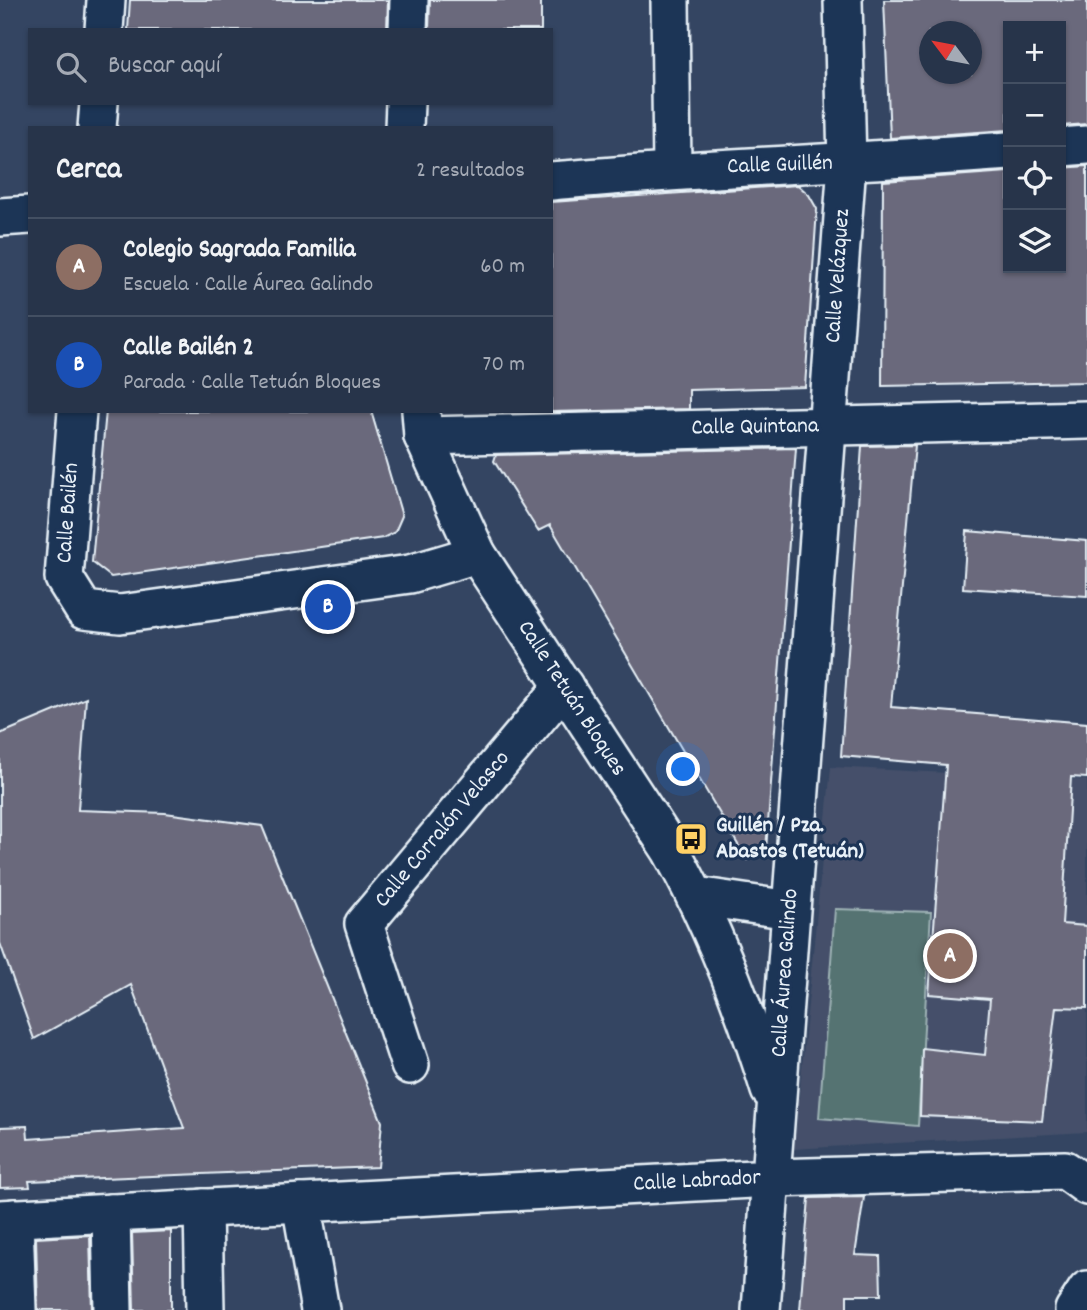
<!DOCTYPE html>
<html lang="es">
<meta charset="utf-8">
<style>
:root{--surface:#27344a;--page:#333f54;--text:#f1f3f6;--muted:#a4aab5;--line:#434f62;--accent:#ffd166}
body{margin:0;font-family:Dekko,sans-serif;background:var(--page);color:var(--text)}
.controls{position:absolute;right:21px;top:21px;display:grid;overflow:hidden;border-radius:0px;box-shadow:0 2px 5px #0004}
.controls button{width:63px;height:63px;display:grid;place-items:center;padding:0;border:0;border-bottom:2px solid var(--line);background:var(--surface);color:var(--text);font:35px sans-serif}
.compass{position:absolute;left:919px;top:21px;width:63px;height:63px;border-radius:50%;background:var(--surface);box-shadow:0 2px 5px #0004;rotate:302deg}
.you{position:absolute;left:684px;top:770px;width:24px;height:24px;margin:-18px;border:5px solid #fff;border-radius:50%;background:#1a73e8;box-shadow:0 0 0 10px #1a73e833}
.badge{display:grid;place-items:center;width:46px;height:46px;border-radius:50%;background:var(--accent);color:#fff;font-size:23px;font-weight:700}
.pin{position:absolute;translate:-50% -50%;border:4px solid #fff;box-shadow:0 2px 7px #0006}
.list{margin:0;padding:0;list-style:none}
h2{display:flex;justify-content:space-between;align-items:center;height:91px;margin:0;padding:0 28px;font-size:30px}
h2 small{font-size:23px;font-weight:400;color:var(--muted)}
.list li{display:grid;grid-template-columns:46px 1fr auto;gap:21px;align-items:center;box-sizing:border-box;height:98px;padding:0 28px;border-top:2px solid var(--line)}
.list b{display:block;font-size:26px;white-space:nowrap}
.list p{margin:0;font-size:23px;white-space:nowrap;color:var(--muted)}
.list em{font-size:23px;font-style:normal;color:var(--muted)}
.icon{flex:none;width:38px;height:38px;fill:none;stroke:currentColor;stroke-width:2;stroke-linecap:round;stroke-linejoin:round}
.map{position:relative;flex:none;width:1087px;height:1310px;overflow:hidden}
.search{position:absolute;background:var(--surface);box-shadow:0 2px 5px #0004;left:28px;top:28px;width:525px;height:77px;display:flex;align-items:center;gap:18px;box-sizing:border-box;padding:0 24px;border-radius:0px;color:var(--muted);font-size:26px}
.panel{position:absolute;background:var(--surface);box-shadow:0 2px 5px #0004;left:28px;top:126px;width:525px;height:287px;border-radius:0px}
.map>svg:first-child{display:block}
.built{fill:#44506a}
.green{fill:#547372;stroke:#9eb2b5;stroke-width:2}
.building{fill:#6a697b;stroke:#e8f1f8;stroke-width:2;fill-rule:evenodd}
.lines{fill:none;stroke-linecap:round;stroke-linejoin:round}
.minor-casing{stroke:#e8f1f8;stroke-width:42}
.minor{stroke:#1d3557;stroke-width:37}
.labels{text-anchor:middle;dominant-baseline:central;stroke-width:6;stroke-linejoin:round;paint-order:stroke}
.street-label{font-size:23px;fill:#e8f1f8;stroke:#1d3557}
.poi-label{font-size:23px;font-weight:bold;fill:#e8f1f8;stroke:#1d3557;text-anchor:start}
</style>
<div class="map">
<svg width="1087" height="1310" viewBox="0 0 1087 1310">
<rect width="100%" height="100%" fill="#344562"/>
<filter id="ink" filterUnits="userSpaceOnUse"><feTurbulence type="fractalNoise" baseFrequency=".0143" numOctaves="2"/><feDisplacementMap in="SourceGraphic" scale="14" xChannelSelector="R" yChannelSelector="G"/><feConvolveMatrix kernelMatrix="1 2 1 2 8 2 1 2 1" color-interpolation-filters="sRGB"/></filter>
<g filter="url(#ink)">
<polygon class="built" points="831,767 1087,780 1087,1132 794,1149"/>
<polygon class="green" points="835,909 931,912 918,1126 819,1118"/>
<g class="building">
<polygon points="130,0 388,0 387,30 128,30"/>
<polygon points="430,0 541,0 541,30 429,30"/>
<path d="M884 0H1087V124L1061 126V26H1008V130L890 138ZM929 32H971V74H929Z"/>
<polygon points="1087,166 1087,382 882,386 883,181 1008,172 1008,268 1061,268 1061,168"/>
<polygon points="798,185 809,195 817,209 805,387 689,390 689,409 551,412 551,202"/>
<polygon points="106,411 371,411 402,516 395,532 383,538 111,577 92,562"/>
<polygon points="915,445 891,707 1087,723 1087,778 1071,777 1062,924 1087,926 1087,1008 1056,1007 1042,1121 920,1116 922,1048 985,1055 990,999 929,994 946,765 841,756 862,446"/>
<polygon points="796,448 766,850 747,860 550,525 538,531 494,461 496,455"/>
<polygon points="967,531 1087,541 1087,596 963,588"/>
<polygon points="86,698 78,810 165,813 262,826 382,1122 378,1167 29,1181 30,1187 0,1188 0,1127 27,1126 28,1139 184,1128 131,985 34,1039 0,943 0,734"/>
<polygon points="864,1197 855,1255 880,1256 881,1295 847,1295 847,1310 800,1310 809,1198"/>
<polygon points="171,1231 171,1310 134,1310 132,1233"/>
<polygon points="90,1235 92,1310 38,1310 36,1238"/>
</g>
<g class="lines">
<defs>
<g id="minor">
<polyline points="670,0 672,170"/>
<polyline points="104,30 106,0"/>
<polyline points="408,30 409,0"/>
<polyline points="97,128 99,103"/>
<polyline points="404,128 405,103"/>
<polyline points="1061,147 1087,145"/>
<path d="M551 181C703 167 856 163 1008 151"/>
<polyline points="0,217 30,215"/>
<polyline points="77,411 64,578 84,610 120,614 410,574 477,554"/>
<path d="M421 411 423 436 477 554 670 849C713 925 744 1006 770 1090"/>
<polyline points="423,436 1087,420"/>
<polyline points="696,896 790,910"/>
<polyline points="410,1065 364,924 564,686"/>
<polyline points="301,1203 320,1310"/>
<polyline points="203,1208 205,1310"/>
<polyline points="111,1213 113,1310"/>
<polyline points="14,1218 17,1310"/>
<polyline points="0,1219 772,1178 1065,1170 1087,1186"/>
<polyline points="761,1310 847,164 843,0"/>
<polyline points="1074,1310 1087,1290"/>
</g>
</defs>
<use href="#minor" class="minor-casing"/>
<use href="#minor" class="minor"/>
</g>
</g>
<defs>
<symbol id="bus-square" viewBox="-11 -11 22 22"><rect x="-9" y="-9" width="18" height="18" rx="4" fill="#ffd166" stroke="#1d3557"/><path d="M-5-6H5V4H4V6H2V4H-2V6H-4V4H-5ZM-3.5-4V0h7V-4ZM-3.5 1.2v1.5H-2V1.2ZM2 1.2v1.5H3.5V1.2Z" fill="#111"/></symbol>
</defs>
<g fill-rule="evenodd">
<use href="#bus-square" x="672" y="820" width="38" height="38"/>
</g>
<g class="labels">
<g class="street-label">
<text transform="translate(780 166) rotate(-2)">Calle Guillén</text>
<text transform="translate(839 276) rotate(-86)">Calle Velázquez</text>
<text transform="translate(755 428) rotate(-1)">Calle Quintana</text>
<text transform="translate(69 513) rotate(-86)">Calle Bailén</text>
<text transform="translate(571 699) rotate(57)">Calle Tetuán Bloques</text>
<text transform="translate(443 830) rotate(-50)">Calle Corralón Velasco</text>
<text transform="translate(786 973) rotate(-86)">Calle Áurea Galindo</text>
<text transform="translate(697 1182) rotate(-3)">Calle Labrador</text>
</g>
<g class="poi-label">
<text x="716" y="826">Guillén / Pza.<tspan x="716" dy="26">Abastos (Tetuán)</tspan></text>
</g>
</g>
</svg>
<div class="controls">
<button>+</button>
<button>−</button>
<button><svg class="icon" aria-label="locate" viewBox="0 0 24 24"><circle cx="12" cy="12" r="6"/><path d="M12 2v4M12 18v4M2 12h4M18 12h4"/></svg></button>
<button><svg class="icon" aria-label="layers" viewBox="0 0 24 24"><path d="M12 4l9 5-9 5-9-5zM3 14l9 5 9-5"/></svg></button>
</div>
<svg class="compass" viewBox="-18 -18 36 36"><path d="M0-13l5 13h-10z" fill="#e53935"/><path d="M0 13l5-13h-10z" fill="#a4aab5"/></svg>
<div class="you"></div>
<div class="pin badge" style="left:950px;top:956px;background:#8d6e63">A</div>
<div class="pin badge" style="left:328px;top:607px;background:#1a4fb4">B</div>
<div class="search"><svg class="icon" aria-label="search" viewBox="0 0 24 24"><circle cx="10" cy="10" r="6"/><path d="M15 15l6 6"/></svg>Buscar aquí</div>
<section class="panel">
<h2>Cerca<small>2 resultados</small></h2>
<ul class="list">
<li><span class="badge" style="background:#8d6e63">A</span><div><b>Colegio Sagrada Familia</b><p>Escuela · Calle Áurea Galindo</p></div><em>60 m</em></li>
<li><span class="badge" style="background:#1a4fb4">B</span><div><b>Calle Bailén 2</b><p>Parada · Calle Tetuán Bloques</p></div><em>70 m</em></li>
</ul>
</section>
</div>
